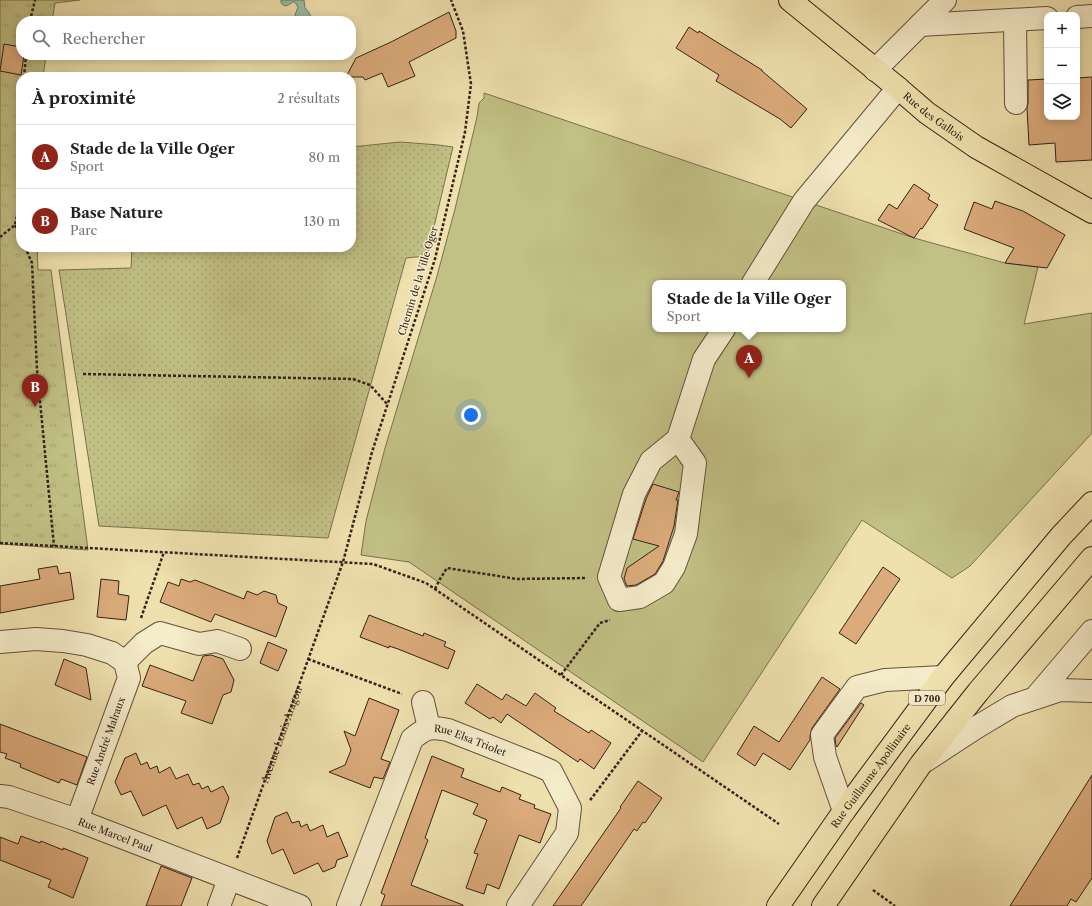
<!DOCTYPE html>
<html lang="fr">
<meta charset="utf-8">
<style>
:root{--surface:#fff;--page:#f2f2f2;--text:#202124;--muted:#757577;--line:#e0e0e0;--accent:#8f2418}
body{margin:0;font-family:"Libre Caslon Text",serif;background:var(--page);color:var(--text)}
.controls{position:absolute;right:12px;top:12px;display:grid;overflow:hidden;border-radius:8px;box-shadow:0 2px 10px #0003}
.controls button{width:36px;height:36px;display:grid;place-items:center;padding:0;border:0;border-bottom:1px solid var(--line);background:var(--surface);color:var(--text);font:20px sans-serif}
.you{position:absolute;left:471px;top:415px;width:14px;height:14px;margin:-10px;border:3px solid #fff;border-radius:50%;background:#1a73e8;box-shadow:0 0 0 6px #1a73e833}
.badge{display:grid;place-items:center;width:26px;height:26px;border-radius:50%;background:var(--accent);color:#fff;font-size:13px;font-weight:700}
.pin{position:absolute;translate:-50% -33px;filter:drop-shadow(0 1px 2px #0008)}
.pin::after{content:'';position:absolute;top:21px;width:14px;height:12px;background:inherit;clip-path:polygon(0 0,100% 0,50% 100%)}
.popup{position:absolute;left:652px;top:280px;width:194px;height:52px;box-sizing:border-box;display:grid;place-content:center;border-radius:8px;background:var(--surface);filter:drop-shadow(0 1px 3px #0005);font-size:13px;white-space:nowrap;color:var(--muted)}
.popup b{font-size:15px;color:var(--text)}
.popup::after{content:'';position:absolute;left:50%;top:100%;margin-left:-8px;border:8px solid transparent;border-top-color:var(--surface)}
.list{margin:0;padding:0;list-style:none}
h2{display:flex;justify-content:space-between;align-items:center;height:52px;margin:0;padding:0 16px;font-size:17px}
h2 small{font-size:13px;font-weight:400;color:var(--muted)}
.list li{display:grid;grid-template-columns:26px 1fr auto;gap:12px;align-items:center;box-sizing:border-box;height:64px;padding:0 16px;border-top:1px solid var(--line)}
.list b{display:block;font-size:15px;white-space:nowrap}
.list p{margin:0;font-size:13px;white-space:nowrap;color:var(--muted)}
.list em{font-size:13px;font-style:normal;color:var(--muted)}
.icon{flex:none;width:22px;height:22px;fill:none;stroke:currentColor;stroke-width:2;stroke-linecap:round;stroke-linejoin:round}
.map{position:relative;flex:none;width:1092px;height:906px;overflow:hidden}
.search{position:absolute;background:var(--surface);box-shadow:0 2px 10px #0003;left:16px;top:16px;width:340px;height:44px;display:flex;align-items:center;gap:10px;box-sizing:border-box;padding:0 14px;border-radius:16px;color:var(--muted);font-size:15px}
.panel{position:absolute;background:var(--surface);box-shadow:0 2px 10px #0003;left:16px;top:72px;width:340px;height:180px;border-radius:16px}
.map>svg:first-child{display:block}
.grass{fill:url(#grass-dots);stroke:#7a704f}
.park{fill:url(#park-tufts);stroke:#7a704f}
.pitch{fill:#c1c085;stroke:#7a704f;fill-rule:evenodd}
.water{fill:#9bbea6;stroke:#727f6e}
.building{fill:#dbab7b;stroke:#342119}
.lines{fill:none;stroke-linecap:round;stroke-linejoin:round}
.minor-casing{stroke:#63513e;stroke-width:24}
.major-casing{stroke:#342119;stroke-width:24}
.path{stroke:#342119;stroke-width:2.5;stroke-dasharray:3 2;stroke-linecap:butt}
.minor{stroke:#f5ecca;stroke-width:22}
.major{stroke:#efe1ae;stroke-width:22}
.labels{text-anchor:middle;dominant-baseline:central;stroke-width:3;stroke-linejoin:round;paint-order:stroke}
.shield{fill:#f5ecca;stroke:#6e5e4e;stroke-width:1}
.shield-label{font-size:9px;font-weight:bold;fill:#342119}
.street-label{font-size:10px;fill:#342119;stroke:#f5ecca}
</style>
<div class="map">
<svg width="1092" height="906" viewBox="0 0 1092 906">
<defs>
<pattern id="grass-dots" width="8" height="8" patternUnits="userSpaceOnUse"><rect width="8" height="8" fill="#c1c085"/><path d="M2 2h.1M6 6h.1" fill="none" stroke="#a6a572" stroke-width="1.8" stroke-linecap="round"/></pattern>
<pattern id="park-tufts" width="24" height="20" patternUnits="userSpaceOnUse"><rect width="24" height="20" fill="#c1c085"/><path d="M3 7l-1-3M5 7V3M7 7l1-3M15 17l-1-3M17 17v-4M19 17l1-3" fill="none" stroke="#a6a572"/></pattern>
</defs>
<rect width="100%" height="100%" fill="#efe1ae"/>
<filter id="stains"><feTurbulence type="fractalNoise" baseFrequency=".005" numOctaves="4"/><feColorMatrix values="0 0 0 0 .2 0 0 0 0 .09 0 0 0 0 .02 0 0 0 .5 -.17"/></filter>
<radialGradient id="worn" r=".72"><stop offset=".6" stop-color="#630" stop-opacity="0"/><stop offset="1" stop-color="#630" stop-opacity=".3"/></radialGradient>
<polygon class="grass" points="400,142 439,145 453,147 427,256 406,258 328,538 99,526 59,270 131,268 132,247 351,247 351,147"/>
<polygon class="park" points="0,0 80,0 55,3 52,21 21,21 21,55 46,55 43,77 21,77 21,247 37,247 38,270 51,270 88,550 0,544"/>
<path class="pitch" d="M484 93 914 238 1005 263 1038 267 1024 324 1092 313V433L970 566 952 578 862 520 703 762 409 562 361 555 366 521 385 448 437 276 455 209 477 117 479 103 484 98ZM655 283H843V329H655Z"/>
<path class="water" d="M281 0H304L305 8C308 11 310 13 311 18L309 21H297L295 15 298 7 295 2H293C289 5 285 8 281 3Z"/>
<g class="building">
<polygon points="449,12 456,31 456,38 409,62 415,76 388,87 382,73 365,80 363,77 346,77 356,58 391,42"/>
<polygon points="689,27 698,33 699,31 762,70 762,71 807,109 791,128 780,119 716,81 719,75 676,48"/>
<polygon points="4,44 21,47 21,55 24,55 21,75 0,71"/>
<polygon points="1092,77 1092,160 1056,162 1055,143 1029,145 1027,108 1028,103 1028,80 1047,79 1047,117 1077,117 1077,78"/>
<polygon points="914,184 930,195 928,199 938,205 922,229 921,228 914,238 878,220 889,204 897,209"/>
<polygon points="995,201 1023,211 1065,235 1047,268 1005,263 1014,248 964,229 974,202 992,209"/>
<polygon points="653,484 679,492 676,500 678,500 674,526 663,561 655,574 636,585 627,586 624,579 627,568 659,546 633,539 646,499"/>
<polygon points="57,566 59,574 70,572 74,599 0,613 0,586 40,579 38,569"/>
<polygon points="883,567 900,579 856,644 839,633"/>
<polygon points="101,579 119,581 118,594 129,596 126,620 97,617"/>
<polygon points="181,579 190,582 195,580 244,599 247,591 257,595 264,591 276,595 278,603 287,607 276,637 215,614 211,622 160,602 168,582 179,586"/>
<polygon points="369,615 423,636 424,633 446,642 444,646 455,651 448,669 398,649 389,646 389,648 360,637"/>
<polygon points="268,642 287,650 278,671 260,663"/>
<polygon points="211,655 223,659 234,680 231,692 223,695 212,724 181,713 186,701 142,686 150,665 193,681 203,656"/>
<polygon points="64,659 86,668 91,700 55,685"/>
<polygon points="822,677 840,689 812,728 810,736 810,740 790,770 763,753 755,766 737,754 754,726 779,742"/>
<polygon points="477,684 502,700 506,694 526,706 535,693 556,708 554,711 589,733 591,730 611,743 594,769 580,759 578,762 507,714 501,723 493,717 490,719 465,703"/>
<polygon points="369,698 399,710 381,759 390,762 383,779 374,777 370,788 329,772 345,765 351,750 344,731 355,736"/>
<polygon points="861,703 864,705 837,747 836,746 835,738"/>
<polygon points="0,724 87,757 77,785 61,779 59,783 20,767 21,764 5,758 7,754 0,752"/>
<polygon points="136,753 141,765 147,762 150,769 157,766 159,773 170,767 176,779 188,774 193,785 199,783 202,789 208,786 211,792 223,786 229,798 220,823 207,829 202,817 177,829 166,805 143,816 131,791 121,795 115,782 125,758"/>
<polygon points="432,756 464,769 461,777 500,792 502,787 521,795 519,799 535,805 534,808 551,814 540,843 519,835 499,889 487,884 484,894 466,888 478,854 474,853 487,820 473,814 478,804 442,790 425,838 428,840 411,885 463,905 463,906 381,906 385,895 381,893"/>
<polygon points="1092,775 1092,878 1076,902 1071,899 1067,906 1010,906"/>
<polygon points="638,781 662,798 645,823 643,822 637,831 634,829 581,906 553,906 621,808 620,807"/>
<polygon points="287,812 292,823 299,821 301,827 307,824 310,831 323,825 327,837 338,832 348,856 337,860 335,867 323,872 318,863 294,874 283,849 272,854 267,841 275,817"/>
<polygon points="21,836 40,843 41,841 63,850 63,848 88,858 73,898 48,887 51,880 0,860 0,837 18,844"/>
<polygon points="161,866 192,878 181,906 146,906"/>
</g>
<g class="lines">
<defs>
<g id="minor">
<polyline points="1077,17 1092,16"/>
<polyline points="1015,20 1016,103"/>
<polyline points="920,25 1047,18"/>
<polyline points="875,70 945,0"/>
<polyline points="753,283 804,201 898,88"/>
<polyline points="678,439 695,463 686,534 674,567 664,583 640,597 619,600 609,577 634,494 651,461 678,439 704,359 724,329"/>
<polyline points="0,642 36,639 63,641 87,645 112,653 125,662 129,678 77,820"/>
<polyline points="125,662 144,643 160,633 199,644 217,641 240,649"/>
<polyline points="1035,698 1092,631"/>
<polyline points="423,702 429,728"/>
<polyline points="925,761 977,727 1012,706 1060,690 1092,691"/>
<path id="s2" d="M0 796 9 797 77 820 300 906"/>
<polyline points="844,811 825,757 822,735 857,687 885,680 943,677"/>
<polyline points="219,906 229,879"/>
<path id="s3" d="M348 906 412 739C425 728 431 726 448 730L537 765 551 771 570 808 567 833 518 906"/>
</g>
<g id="major">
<path id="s4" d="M790 0 898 88 927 113 976 147 1092 212"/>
<path id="s5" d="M778 906 844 811 943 677 1061 536 1092 503"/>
<polyline points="823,906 921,764 978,692 1092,558"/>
</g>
</defs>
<use href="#minor" class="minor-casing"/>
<use href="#major" class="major-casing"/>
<g class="path">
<polyline points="30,21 35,0"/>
<polyline points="24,77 26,55"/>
<polyline points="21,113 21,157"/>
<polyline points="15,225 21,238"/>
<polyline points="0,237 15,225 21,199"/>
<polyline points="25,247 32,263 37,370 54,546"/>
<polyline points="83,374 353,379 370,385 388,405"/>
<polyline points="0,543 373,564 426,583 779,824"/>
<polyline points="435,589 440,579 447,568 517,579 587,578"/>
<polyline points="141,618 164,552"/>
<polyline points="308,659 402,694"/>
<polyline points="561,675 600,623 610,620"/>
<polyline points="590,800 591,799 642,731"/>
<path id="s1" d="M237 858 343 562 372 452 435 259 465 132 471 84 463 31 451 0"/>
<polyline points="873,890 895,906"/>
</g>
<use href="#minor" class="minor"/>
<use href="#major" class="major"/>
</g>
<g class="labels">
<rect class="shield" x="909" y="691" width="36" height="14" rx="3"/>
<g class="shield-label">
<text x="927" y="698">D 700</text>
</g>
<g class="street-label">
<text stroke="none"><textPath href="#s4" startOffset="185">Rue des Gallois</textPath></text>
<text transform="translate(418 281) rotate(-73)">Chemin de la Ville Oger</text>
<text stroke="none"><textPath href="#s1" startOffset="131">Avenue Louis Aragon</textPath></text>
<text transform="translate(106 741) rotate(-70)">Rue André Malraux</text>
<text stroke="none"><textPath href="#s3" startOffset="242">Rue Elsa Triolet</textPath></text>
<text stroke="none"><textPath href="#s5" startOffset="160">Rue Guillaume Apollinaire</textPath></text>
<text stroke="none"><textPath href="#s2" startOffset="122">Rue Marcel Paul</textPath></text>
</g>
</g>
<rect width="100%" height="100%" filter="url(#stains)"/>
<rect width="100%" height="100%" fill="url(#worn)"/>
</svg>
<div class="controls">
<button>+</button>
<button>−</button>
<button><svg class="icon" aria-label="layers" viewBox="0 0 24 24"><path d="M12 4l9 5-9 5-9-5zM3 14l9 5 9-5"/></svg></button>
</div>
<div class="you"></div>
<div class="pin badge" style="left:749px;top:378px">A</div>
<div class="popup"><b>Stade de la Ville Oger</b>Sport</div>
<div class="pin badge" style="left:35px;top:407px">B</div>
<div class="search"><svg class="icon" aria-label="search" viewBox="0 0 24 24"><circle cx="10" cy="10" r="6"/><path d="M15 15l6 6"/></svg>Rechercher</div>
<section class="panel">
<h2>À proximité<small>2 résultats</small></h2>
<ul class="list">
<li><span class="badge">A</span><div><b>Stade de la Ville Oger</b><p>Sport</p></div><em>80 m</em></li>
<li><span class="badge">B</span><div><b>Base Nature</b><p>Parc</p></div><em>130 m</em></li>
</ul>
</section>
</div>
